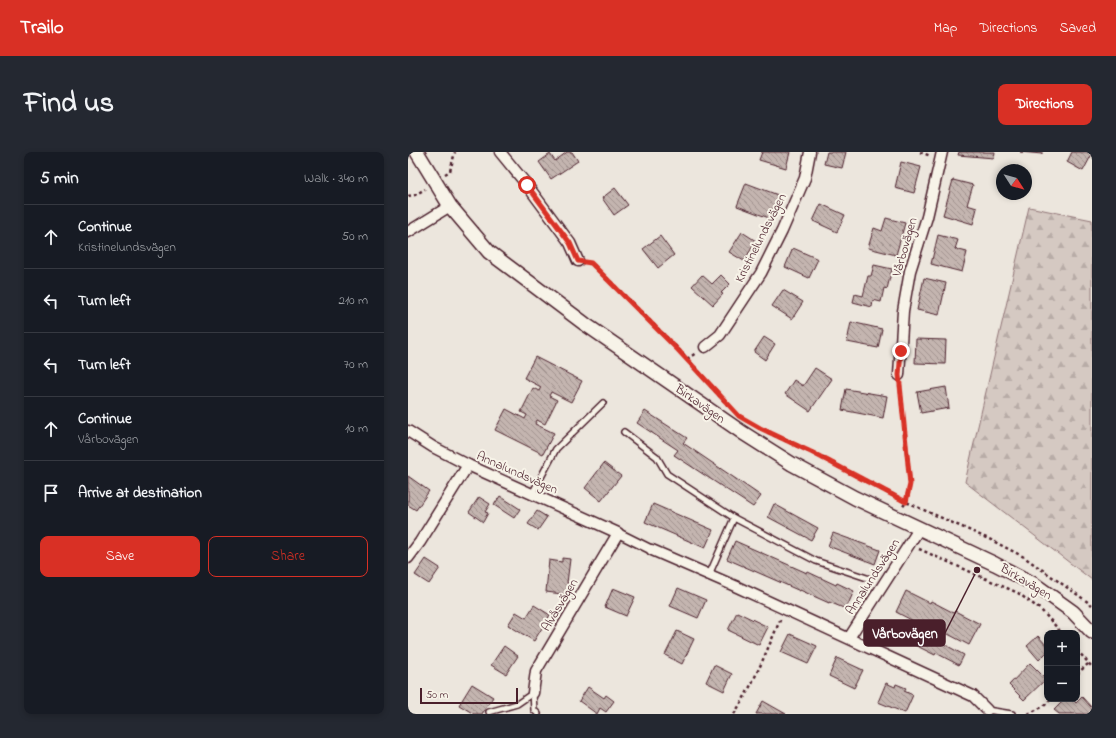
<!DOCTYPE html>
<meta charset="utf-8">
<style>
:root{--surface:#171b24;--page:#242831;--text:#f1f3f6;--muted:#9ea1a6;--line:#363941;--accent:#d93025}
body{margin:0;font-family:"Indie Flower",sans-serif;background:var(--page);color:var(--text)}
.controls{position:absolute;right:12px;bottom:12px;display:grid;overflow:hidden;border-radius:8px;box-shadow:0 2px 6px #0003}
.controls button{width:36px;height:36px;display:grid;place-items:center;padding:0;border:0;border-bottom:1px solid var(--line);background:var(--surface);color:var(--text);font:20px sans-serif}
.compass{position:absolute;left:588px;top:12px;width:36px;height:36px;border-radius:50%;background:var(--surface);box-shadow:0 2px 6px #0003;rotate:126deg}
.scale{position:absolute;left:12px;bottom:10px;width:98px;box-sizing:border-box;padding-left:4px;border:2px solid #4a1f2b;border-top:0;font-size:11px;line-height:14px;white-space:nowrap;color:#4a1f2b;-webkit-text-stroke:3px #f7f3e8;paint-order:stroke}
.stop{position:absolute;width:12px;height:12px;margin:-9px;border:3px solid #d93025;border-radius:50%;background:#fff}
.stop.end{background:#d93025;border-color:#fff;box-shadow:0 1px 4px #0008}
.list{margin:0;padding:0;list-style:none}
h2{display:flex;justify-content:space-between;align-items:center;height:52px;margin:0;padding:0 16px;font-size:17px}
h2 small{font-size:13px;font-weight:400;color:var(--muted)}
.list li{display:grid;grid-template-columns:26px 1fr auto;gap:12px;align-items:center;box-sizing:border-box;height:64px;padding:0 16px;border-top:1px solid var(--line)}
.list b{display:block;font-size:15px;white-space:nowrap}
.list p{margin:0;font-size:13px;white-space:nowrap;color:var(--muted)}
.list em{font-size:13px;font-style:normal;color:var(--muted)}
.actions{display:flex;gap:8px;padding:12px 16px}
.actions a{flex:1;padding:9px 0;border:1px solid var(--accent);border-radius:8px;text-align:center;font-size:14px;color:var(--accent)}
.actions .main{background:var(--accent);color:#fff}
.icon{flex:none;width:22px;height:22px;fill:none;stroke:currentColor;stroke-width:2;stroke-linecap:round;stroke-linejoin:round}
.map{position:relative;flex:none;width:684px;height:562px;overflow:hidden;border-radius:8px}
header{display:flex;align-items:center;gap:24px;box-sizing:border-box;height:56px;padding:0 20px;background:var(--accent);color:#fff}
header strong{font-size:19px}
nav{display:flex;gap:22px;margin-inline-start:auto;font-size:14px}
.intro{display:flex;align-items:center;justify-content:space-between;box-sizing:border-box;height:96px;padding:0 24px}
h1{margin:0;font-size:28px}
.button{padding:10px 18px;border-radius:8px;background:var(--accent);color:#fff;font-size:14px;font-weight:700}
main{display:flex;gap:24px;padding:0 24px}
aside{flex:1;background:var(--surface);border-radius:8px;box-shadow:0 2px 6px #0003}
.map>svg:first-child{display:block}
.forest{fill:url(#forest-firs);stroke:#907476}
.building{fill:url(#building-back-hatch);stroke:#4a1f2b}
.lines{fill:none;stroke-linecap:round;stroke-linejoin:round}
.service-casing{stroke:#4a1f2b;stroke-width:8}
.pedestrian-casing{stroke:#4a1f2b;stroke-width:11}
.minor-casing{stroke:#4a1f2b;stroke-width:13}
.tertiary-casing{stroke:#4a1f2b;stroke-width:16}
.path{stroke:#4a1f2b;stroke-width:2.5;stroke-dasharray:3 3;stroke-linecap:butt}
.service{stroke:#f7f3e8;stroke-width:5}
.pedestrian{stroke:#f7f3e8;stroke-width:8}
.minor{stroke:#f7f3e8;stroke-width:10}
.tertiary{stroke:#f7f3e8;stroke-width:13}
.route{stroke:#d93025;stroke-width:5}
.labels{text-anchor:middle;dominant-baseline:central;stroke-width:4;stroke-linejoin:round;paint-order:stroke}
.street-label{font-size:13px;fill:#4a1f2b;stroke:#f7f3e8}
.leader{fill:none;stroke:#4a1f2b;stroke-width:1.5}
.callout-dot{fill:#4a1f2b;stroke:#f7f3e8;stroke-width:1.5}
.callout{fill:#4a1f2b;stroke:#4a1f2b;stroke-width:1.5}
.callout-label{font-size:14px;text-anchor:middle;font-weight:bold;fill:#fff}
</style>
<header>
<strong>Trailo</strong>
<nav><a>Map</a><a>Directions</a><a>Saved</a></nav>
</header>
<div class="intro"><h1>Find us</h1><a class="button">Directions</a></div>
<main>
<aside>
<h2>5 min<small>Walk · 340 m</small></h2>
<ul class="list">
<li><svg class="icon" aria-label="ahead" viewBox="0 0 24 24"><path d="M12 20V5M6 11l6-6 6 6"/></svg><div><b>Continue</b><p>Kristinelundsvägen</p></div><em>50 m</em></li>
<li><svg class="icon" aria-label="left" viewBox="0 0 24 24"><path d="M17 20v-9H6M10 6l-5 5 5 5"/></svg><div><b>Turn left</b></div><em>210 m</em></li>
<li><svg class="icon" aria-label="left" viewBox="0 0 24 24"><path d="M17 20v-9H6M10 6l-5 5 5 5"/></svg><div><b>Turn left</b></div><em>70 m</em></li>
<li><svg class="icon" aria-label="ahead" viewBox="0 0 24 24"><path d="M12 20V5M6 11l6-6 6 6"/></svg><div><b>Continue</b><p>Vårbovägen</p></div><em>10 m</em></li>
<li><svg class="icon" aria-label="arrive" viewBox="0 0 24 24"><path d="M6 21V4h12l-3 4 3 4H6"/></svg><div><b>Arrive at destination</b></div></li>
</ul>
<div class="actions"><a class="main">Save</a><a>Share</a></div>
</aside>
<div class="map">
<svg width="684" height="562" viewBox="0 0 684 562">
<defs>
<pattern id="forest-firs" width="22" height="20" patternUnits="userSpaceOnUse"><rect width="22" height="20" fill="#d5c9c2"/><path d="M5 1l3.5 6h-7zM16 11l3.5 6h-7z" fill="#b8aca7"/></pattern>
<pattern id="building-back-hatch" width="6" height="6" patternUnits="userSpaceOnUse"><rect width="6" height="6" fill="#c4b5b0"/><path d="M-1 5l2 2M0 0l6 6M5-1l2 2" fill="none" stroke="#a1938f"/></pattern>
</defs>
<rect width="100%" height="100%" fill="#ece6dd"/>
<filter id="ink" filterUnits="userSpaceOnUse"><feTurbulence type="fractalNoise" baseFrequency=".025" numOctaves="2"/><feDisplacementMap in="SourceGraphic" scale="8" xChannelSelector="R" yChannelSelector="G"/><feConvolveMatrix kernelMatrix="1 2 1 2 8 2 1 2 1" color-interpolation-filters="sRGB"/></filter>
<g filter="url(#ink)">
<polygon class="forest" points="621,55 684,68 684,428 557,330"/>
<g class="building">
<polygon points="159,0 164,0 170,9 143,27 131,10 142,2 147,9"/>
<polygon points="354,0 382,0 378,16 351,8"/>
<polygon points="419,0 438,0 434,16 416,12"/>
<polygon points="551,0 587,0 586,6 550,3"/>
<polygon points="612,0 634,0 634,2"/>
<polygon points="664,0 684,0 684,2 675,19 659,10"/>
<polygon points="493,10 513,15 506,41 487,36"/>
<polygon points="545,28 565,33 559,53 569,56 565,72 535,63"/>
<polygon points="338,31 370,43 361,66 329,54"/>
<polygon points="207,36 220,53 206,63 194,46"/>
<polygon points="413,52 437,63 429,80 405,69"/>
<polygon points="478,66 497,71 488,103 460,96 466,76 474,79"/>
<polygon points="334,80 348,89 336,109 321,100"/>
<polygon points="530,83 550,88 547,97 559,100 554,120 523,112"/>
<polygon points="252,84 266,103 250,116 235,97"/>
<polygon points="385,96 410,107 401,126 377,115"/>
<polygon points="466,113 484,117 479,137 476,136 473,150 465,148 464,155 445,150 447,142 455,144 460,124 463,124"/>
<polygon points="294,123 304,132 313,123 322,132 313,141 315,142 305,153 284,134"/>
<polygon points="516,126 538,131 531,163 509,158"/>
<polygon points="375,138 395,150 384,167 364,154"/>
<polygon points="443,170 474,177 470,196 439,190"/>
<polygon points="356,185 367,192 357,208 346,200"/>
<polygon points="508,187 538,188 537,212 507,211"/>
<polygon points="127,205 174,229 163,250 143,240 141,244 149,248 137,272 129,268 127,272 146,281 135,302 87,278 98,257 117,267 119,263 113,260 125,236 131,239 133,235 116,226"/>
<polygon points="407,216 424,227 402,259 377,242 386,228 395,234"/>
<polygon points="538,235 541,256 513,261 509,240"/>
<polygon points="438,237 479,244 475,266 434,258"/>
<polygon points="237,259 279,286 275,291 353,344 345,355 266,303 270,298 229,271"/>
<polygon points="196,311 213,324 193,349 177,336"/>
<polygon points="0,324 21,339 8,358 0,353"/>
<polygon points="92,344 112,357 106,366 86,353"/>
<polygon points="71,345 82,352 77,360 80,361 75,370 61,360"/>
<polygon points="245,352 305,378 297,396 237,370"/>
<polygon points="366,352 410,376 403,388 360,365"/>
<polygon points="129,359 139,365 130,378 120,372"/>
<polygon points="425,381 472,398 467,412 420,394"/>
<polygon points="327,389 399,421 400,420 428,433 429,431 446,439 438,457 421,450 421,451 392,438 392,439 319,407"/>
<polygon points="154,406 162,407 159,431 163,432 162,443 138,440 141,408 154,410"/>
<polygon points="18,407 32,416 21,432 7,423"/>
<polygon points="205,436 227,445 218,464 197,455"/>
<polygon points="270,436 298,448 290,466 262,454"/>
<polygon points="498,439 522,451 523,449 546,461 547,459 572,472 561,493 538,481 537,483 514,471 513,473 488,460"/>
<polygon points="126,453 142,463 126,489 100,473 108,460 118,466"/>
<polygon points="329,460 360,475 351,493 320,478"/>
<polygon points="483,470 507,482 507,480 531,492 532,490 556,503 551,513 528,501 527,503 503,491 502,493 478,480"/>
<polygon points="269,479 286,487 274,512 257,503"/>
<polygon points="382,482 409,494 400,512 373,500"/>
<polygon points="630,484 639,494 639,500 631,508 619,494"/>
<polygon points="96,494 110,504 98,522 83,513"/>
<polygon points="429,506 455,518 446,536 421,524"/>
<polygon points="622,511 638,527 616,548 601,533"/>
<polygon points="306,513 324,522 316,539 298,530"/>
<polygon points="478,531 487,535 488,532 498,536 496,539 505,543 497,561 470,550"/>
<polygon points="64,532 85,545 74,562 66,562 51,553"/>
<polygon points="180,535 196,546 198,543 206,549 198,560 192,556 189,562 171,549"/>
<polygon points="674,545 684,556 684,562 651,562 646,558 657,547 664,547 668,551"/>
<polygon points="355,549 378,562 348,562"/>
</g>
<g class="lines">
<defs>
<g id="service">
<polyline points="216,280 249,305 259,322 326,366 408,409 462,427"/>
<polyline points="124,342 148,297 195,251"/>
<polyline points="301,423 326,366"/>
<polyline points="125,541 126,558 130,562"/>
<polyline points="579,558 604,562"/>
<polyline points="81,560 109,552 125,541"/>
</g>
<polyline id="pedestrian" points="210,381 244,398"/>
<g id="minor">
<polyline points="92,0 119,33 162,91 170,109"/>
<polyline points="0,80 42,54"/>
<polyline points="297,195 312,183 353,121 374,79 397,26 402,0"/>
<polyline points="491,223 495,159 502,119 519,65 534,0"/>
<polyline points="0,279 25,295 60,313 210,381 128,519 125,541"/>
<polyline points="244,398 327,434 565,544 579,558"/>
<polyline points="0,406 12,390 60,313"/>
<polyline points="441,486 511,377"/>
</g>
<polyline id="tertiary" points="9,0 42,54 81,100 177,172 335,281 384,312 447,346 587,412 626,432 665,460 684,480"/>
</defs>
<use href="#service" class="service-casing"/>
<use href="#pedestrian" class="pedestrian-casing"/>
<use href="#minor" class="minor-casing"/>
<use href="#tertiary" class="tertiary-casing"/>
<g class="path">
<polyline points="512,0 523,4"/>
<polyline points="37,22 42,19 47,0"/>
<polyline points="0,44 7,43 17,37"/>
<polyline points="180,111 183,111 270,197 323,256"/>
<polyline points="279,207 288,201"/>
<polyline points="492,233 502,332 498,350 494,356"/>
<polyline points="360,280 405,301 498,350 583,388 616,405 684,453"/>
<polyline points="511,397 610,441 633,458 654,481"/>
<polyline points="669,498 684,515"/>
<polyline points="669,522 681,511"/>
<path d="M326 562C346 532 359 498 373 466"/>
<polyline points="620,562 636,554 643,547"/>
</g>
<use href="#service" class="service"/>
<use href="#pedestrian" class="pedestrian"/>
<use href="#minor" class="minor"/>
<use href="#tertiary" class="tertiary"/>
</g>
</g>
<g class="lines" filter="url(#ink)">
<polyline class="route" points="119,33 162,91 170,109 183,111 270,198 331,264 352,276 405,301 498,350 502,332 491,223 493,199"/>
</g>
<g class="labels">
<g class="street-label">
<text transform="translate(353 86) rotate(-63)">Kristinelundsvägen</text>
<text transform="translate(497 95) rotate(-74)">Vårbovägen</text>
<text transform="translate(292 252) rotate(35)">Birkavägen</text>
<text transform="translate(109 321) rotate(24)">Annalundsvägen</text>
<text transform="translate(465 425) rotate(-57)">Annalundsvägen</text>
<text transform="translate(618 430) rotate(31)">Birkavägen</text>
<text transform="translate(152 453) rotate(-59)">Alvåsvägen</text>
</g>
</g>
<path class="leader" d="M569 418L537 481"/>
<circle class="callout-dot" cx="569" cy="418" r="4"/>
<rect class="callout" x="456" y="468" width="81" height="26" rx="4"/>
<g class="callout-label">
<text x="497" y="486">Vårbovägen</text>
</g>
</svg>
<div class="controls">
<button>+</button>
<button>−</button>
</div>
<svg class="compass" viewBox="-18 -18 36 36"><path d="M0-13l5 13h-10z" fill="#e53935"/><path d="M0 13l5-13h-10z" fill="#9ea1a6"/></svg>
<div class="scale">50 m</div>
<div class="stop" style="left:119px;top:33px"></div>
<div class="stop end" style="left:493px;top:199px"></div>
</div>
</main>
